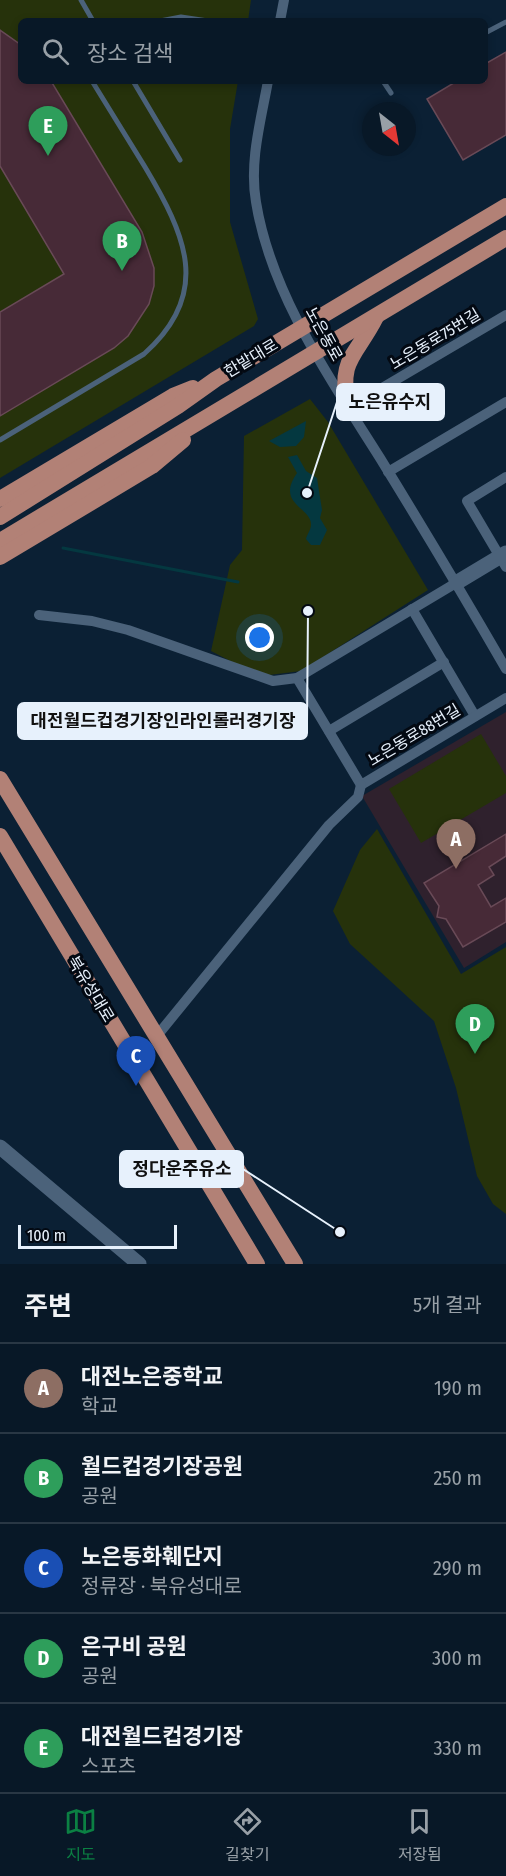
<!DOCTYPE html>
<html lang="ko">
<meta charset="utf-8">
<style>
:root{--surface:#081827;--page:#11212f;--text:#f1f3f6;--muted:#98a0a7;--line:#293744;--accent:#0b8043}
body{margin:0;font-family:"Fira Sans Condensed","Noto Sans KR",sans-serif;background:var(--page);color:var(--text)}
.compass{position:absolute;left:362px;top:102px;width:54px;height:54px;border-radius:50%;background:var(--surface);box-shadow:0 3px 9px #0003;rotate:149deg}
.scale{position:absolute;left:18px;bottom:15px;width:159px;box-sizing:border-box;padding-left:6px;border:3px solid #e7f1fc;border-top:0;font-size:16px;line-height:21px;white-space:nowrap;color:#e7f1fc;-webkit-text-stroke:4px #030912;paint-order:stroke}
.you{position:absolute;left:260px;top:638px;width:21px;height:21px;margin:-15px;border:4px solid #fff;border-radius:50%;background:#1a73e8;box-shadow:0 0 0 9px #1a73e833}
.badge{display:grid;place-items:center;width:39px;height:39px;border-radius:50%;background:var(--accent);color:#fff;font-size:20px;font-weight:700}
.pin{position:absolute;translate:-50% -50px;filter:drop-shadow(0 2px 3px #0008)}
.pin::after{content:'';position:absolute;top:32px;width:21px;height:18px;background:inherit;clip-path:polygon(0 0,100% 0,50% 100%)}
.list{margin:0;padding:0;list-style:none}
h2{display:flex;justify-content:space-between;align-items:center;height:78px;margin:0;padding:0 24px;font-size:26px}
h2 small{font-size:20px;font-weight:400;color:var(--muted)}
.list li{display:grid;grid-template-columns:39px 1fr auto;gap:18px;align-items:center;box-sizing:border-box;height:90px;padding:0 24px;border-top:2px solid var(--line)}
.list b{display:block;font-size:22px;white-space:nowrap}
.list p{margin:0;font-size:20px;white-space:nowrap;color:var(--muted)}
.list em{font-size:20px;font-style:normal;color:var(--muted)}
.icon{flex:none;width:33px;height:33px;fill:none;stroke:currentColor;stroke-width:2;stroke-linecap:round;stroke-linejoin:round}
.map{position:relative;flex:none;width:506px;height:1264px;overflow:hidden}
.search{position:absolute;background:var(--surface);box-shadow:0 3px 9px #0003;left:18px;right:18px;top:18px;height:66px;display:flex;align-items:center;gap:15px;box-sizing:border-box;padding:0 21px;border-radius:9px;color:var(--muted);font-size:22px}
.sheet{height:528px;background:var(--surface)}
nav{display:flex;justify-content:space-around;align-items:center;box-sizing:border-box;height:84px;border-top:2px solid var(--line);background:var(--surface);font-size:16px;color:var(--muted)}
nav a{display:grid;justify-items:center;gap:3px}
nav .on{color:var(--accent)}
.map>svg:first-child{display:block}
.education{fill:#2f212d}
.green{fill:#26320b}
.water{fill:#043840}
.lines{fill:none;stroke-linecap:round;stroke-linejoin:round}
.stream{stroke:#043840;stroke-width:3}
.building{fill:#472a37;stroke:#694a57;stroke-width:1.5}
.lane{stroke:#4b627a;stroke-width:5}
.street{stroke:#4b627a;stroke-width:10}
.secondary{stroke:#4b627a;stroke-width:15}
.primary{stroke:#b28176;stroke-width:16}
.labels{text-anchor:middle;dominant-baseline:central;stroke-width:6;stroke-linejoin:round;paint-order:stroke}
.street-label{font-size:16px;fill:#e7f1fc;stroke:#030912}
.leader{fill:none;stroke:#e7f1fc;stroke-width:2}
.callout-dot{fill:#e7f1fc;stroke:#030912;stroke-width:2}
.callout{fill:#e7f1fc;stroke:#e7f1fc;stroke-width:2}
.callout-label{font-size:18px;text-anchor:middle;font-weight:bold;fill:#111}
</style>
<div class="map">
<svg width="506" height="1264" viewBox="0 0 506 1264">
<rect width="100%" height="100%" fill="#0b2034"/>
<polygon class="education" points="506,712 506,942 464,968 362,796"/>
<g class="green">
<polygon points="0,0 251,0 248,21 21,21 21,81 238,81 230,129 230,222 258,319 254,326 0,478"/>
<polygon points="310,399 328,422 428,590 301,671 269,675 240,666 211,651 230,565 242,550 244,436"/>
<polygon points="481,734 506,776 506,793 421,843 389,789"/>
<polygon points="377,829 461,974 506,947 506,1214 493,1204 477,1176 456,1088 434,1021 350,944 333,911 360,850"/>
</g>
<g class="water">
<polygon points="306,421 304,437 296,446 280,447 269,441"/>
<path d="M297 455 306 471 317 478 322 510 320 518 327 530 320 545H311L306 539C307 534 311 530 311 525 312 507 275 505 297 473L288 457Z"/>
</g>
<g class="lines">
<polyline class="stream" points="63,548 238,582"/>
</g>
<g class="building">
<polygon points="0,30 21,45 21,81 51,81 142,232 154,268 154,286 149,304 128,336 114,348 0,416 0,312 64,274 0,166"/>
<polygon points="506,52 506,135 463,160 427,99 457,81 485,81 485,64"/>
<polygon points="506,834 506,856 489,867 494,875 478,885 491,907 506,898 506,922 463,947 446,919 437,917 439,906 424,883"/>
</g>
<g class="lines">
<g class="lane">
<polyline points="81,0 93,21"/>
<polyline points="160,21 181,17 208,21"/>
<polyline points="485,33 506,22"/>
<polyline points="133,81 180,160"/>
<polyline points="383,81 391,93"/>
<path d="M0 440 144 354C213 293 185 234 145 167 127 138 110 110 92 81"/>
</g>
<g class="street">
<polyline points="280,21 284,0"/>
<path d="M268 81C261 120 249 162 256 202 271 295 331 380 380 458 423 528 465 598 506 669"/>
<polyline points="348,408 506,315"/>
<polyline points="388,472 506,402"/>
<polyline points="506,477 467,501 506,567"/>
<polyline points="412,609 475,716"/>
<polyline points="39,615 92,621 128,630 273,681 297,678 456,583"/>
<polyline points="297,678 361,785 506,698"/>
<polyline points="329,731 444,662"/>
<polyline points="156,1037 329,825 358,797 361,785"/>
</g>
<g class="secondary">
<polyline points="456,583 506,553"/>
<polyline points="0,1147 139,1264"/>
</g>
<g class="primary">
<path d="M348 408C338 358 356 357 376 317"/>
<polyline points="0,499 173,396 193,388"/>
<polyline points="0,517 178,406 216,379 506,206"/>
<polyline points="0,541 506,238"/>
<polyline points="0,557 152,466 183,440"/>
<polyline points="0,779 295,1264"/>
<polyline points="0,836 257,1264"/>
</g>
</g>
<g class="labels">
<g class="street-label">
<text transform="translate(324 334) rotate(61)">노은동로</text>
<text transform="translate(435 339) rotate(-31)">노은동로75번길</text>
<text transform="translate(251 358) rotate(-31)">한밭대로</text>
<text transform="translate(414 735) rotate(-31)">노은동로88번길</text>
<text transform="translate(91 989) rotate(59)">북유성대로</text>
</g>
</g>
<path class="leader" d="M307 493L337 402M308 611L307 721M340 1232L243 1169"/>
<g class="callout-dot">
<circle cx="307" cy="493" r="6"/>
<circle cx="308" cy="611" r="6"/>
<circle cx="340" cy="1232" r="6"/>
</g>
<g class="callout">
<rect x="337" y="384" width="107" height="36" rx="6"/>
<rect x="18" y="703" width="289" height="36" rx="6"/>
<rect x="120" y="1151" width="123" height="36" rx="6"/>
</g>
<g class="callout-label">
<text x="390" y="408">노은유수지</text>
<text x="163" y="727">대전월드컵경기장인라인롤러경기장</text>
<text x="182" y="1175">정다운주유소</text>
</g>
</svg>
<svg class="compass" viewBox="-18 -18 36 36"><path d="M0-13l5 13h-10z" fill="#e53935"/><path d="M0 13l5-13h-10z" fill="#98a0a7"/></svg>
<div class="scale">100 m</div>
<div class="you"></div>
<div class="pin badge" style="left:456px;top:869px;background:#8d6e63">A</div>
<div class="pin badge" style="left:122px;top:271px;background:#2e9e5b">B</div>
<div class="pin badge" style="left:136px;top:1086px;background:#1a4fb4">C</div>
<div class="pin badge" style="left:475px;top:1054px;background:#2e9e5b">D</div>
<div class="pin badge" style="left:48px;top:156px;background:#2e9e5b">E</div>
<div class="search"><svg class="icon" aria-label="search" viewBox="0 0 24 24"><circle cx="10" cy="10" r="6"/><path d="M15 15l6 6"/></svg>장소 검색</div>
</div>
<section class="sheet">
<h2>주변<small>5개 결과</small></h2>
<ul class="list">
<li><span class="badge" style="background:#8d6e63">A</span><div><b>대전노은중학교</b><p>학교</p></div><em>190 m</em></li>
<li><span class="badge" style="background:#2e9e5b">B</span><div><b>월드컵경기장공원</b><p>공원</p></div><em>250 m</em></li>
<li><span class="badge" style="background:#1a4fb4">C</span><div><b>노은동화훼단지</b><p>정류장 · 북유성대로</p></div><em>290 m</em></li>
<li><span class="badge" style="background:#2e9e5b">D</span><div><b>은구비 공원</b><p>공원</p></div><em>300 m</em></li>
<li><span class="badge" style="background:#2e9e5b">E</span><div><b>대전월드컵경기장</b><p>스포츠</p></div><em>330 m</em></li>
</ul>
</section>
<nav>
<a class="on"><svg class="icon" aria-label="map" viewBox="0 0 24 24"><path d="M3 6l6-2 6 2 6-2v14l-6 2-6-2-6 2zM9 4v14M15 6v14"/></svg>지도</a>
<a><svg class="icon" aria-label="directions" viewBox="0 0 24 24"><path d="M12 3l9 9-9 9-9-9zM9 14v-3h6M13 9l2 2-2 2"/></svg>길찾기</a>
<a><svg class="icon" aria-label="saved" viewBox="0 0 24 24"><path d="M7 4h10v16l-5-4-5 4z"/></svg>저장됨</a>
</nav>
